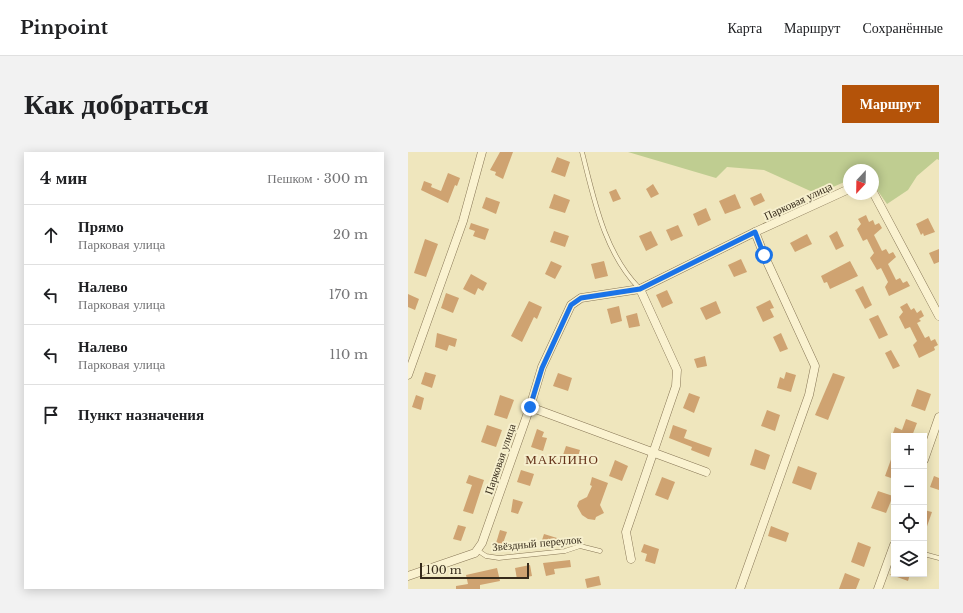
<!DOCTYPE html>
<html lang="ru">
<meta charset="utf-8">
<style>
:root{--surface:#fff;--page:#f2f2f2;--text:#202124;--muted:#757577;--line:#e0e0e0;--accent:#b45309}
body{margin:0;font-family:"Libre Baskerville",serif;background:var(--page);color:var(--text)}
.controls{position:absolute;right:12px;bottom:12px;display:grid;overflow:hidden;border-radius:0px;box-shadow:0 2px 10px #0003}
.controls button{width:36px;height:36px;display:grid;place-items:center;padding:0;border:0;border-bottom:1px solid var(--line);background:var(--surface);color:var(--text);font:20px sans-serif}
.compass{position:absolute;left:435px;top:12px;width:36px;height:36px;border-radius:50%;background:var(--surface);box-shadow:0 2px 10px #0003;rotate:202deg}
.scale{position:absolute;left:12px;bottom:10px;width:109px;box-sizing:border-box;padding-left:4px;border:2px solid #362b1b;border-top:0;font-size:11px;line-height:14px;white-space:nowrap;color:#362b1b;-webkit-text-stroke:3px #f6efcd;paint-order:stroke}
.stop{position:absolute;width:12px;height:12px;margin:-9px;border:3px solid #1a73e8;border-radius:50%;background:#fff}
.stop.end{background:#1a73e8;border-color:#fff;box-shadow:0 1px 4px #0008}
.list{margin:0;padding:0;list-style:none}
h2{display:flex;justify-content:space-between;align-items:center;height:52px;margin:0;padding:0 16px;font-size:17px}
h2 small{font-size:13px;font-weight:400;color:var(--muted)}
.list li{display:grid;grid-template-columns:26px 1fr auto;gap:12px;align-items:center;box-sizing:border-box;height:60px;padding:0 16px;border-top:1px solid var(--line)}
.list b{display:block;font-size:15px;white-space:nowrap}
.list p{margin:0;font-size:13px;white-space:nowrap;color:var(--muted)}
.list em{font-size:13px;font-style:normal;color:var(--muted)}
.icon{flex:none;width:22px;height:22px;fill:none;stroke:currentColor;stroke-width:2;stroke-linecap:round;stroke-linejoin:round}
.map{position:relative;flex:none;width:531px;height:437px;overflow:hidden;border-radius:0px}
header{display:flex;align-items:center;gap:24px;box-sizing:border-box;height:56px;padding:0 20px;background:var(--surface);border-bottom:1px solid var(--line)}
header strong{font-size:19px}
nav{display:flex;gap:22px;margin-inline-start:auto;font-size:14px}
.intro{display:flex;align-items:center;justify-content:space-between;box-sizing:border-box;height:96px;padding:0 24px}
h1{margin:0;font-size:28px}
.button{padding:10px 18px;border-radius:0px;background:var(--accent);color:#fff;font-size:14px;font-weight:700}
main{display:flex;gap:24px;padding:0 24px}
aside{flex:1;background:var(--surface);border-radius:0px;box-shadow:0 2px 10px #0003}
.map>svg:first-child{display:block}
.green{fill:#bfcd91}
.building{fill:#cfa371}
.lines{fill:none;stroke-linecap:round;stroke-linejoin:round}
.lane-casing{stroke:#877656;stroke-width:5}
.street-casing{stroke:#877656;stroke-width:9}
.lane{stroke:#faf2d0;stroke-width:4}
.street{stroke:#faf2d0;stroke-width:8}
.route{stroke:#1a73e8;stroke-width:5}
.labels{text-anchor:middle;dominant-baseline:central;stroke-width:4;stroke-linejoin:round;paint-order:stroke}
.street-label{font-size:11px;fill:#362b1b;stroke:#f6efcd}
.quarter-label{font-size:13px;letter-spacing:1px;fill:#643219;stroke:#f6efcd}
</style>
<header>
<strong>Pinpoint</strong>
<nav><a>Карта</a><a>Маршрут</a><a>Сохранённые</a></nav>
</header>
<div class="intro"><h1>Как добраться</h1><a class="button">Маршрут</a></div>
<main>
<aside>
<h2>4 мин<small>Пешком · 300 m</small></h2>
<ul class="list">
<li><svg class="icon" aria-label="ahead" viewBox="0 0 24 24"><path d="M12 20V5M6 11l6-6 6 6"/></svg><div><b>Прямо</b><p>Парковая улица</p></div><em>20 m</em></li>
<li><svg class="icon" aria-label="left" viewBox="0 0 24 24"><path d="M17 20v-9H6M10 6l-5 5 5 5"/></svg><div><b>Налево</b><p>Парковая улица</p></div><em>170 m</em></li>
<li><svg class="icon" aria-label="left" viewBox="0 0 24 24"><path d="M17 20v-9H6M10 6l-5 5 5 5"/></svg><div><b>Налево</b><p>Парковая улица</p></div><em>110 m</em></li>
<li><svg class="icon" aria-label="arrive" viewBox="0 0 24 24"><path d="M6 21V4h12l-3 4 3 4H6"/></svg><div><b>Пункт назначения</b></div></li>
</ul>
</aside>
<div class="map">
<svg width="531" height="437" viewBox="0 0 531 437">
<rect width="100%" height="100%" fill="#efe6bd"/>
<polygon class="green" points="220,0 531,0 531,8 529,7 509,24 500,38 479,52 465,32 465,18 441,18 441,28 409,42 356,18 319,15 308,26"/>
<g class="building">
<polygon points="92,0 105,0 95,27 87,23 88,20 82,18"/>
<polygon points="149,5 162,10 157,25 143,20"/>
<polygon points="40,21 52,26 49,34 47,33 40,51 13,38 16,29 24,32 23,35 33,39"/>
<polygon points="245,32 251,42 243,46 238,37"/>
<polygon points="208,37 213,47 205,50 201,40"/>
<polygon points="353,41 357,49 346,54 342,46"/>
<polygon points="146,42 162,48 157,61 141,56"/>
<polygon points="327,42 333,56 317,62 311,49"/>
<polygon points="78,45 92,50 88,62 74,56"/>
<polygon points="298,56 303,68 290,74 285,62"/>
<polygon points="458,63 461,70 465,68 467,73 471,71 474,76 466,83 474,99 478,97 481,102 485,100 488,105 480,112 488,128 492,126 495,131 499,129 502,134 481,144 477,135 480,130 473,116 469,118 462,106 466,101 459,87 455,89 449,77 453,72 450,67"/>
<polygon points="520,66 527,80 516,84 515,81 513,83 508,72"/>
<polygon points="63,71 81,77 77,88 65,84 67,79 61,77"/>
<polygon points="270,73 275,84 263,89 258,78"/>
<polygon points="146,79 161,84 157,95 142,90"/>
<polygon points="243,79 250,93 238,99 231,84"/>
<polygon points="429,79 436,94 428,98 421,84"/>
<polygon points="399,82 404,92 387,100 382,91"/>
<polygon points="17,87 30,92 18,125 6,121"/>
<polygon points="531,97 531,110 526,112 521,101"/>
<polygon points="333,107 339,120 326,125 320,113"/>
<polygon points="143,109 154,114 147,127 137,122"/>
<polygon points="196,109 200,124 187,127 183,112"/>
<polygon points="442,109 450,124 422,137 419,130 416,131 413,124"/>
<polygon points="63,122 79,131 75,139 70,136 67,143 55,137"/>
<polygon points="455,134 464,153 457,157 447,138"/>
<polygon points="259,138 265,151 254,156 248,143"/>
<polygon points="38,141 51,146 45,161 33,156"/>
<polygon points="0,142 11,147 7,158 0,155"/>
<polygon points="362,148 366,156 362,157 366,165 355,170 348,155"/>
<polygon points="121,149 134,155 129,167 126,165 114,190 103,184"/>
<polygon points="308,149 313,161 298,168 292,156"/>
<polygon points="499,151 503,158 506,156 509,161 513,158 516,164 511,167 513,169 509,171 517,186 521,184 523,189 527,187 530,193 526,195 527,198 511,206 505,193 509,189 502,175 497,177 491,165 495,160 492,155"/>
<polygon points="211,154 214,169 203,172 199,157"/>
<polygon points="229,161 232,174 221,176 218,164"/>
<polygon points="470,163 480,183 471,187 461,167"/>
<polygon points="29,181 49,187 47,195 41,193 39,199 27,195"/>
<polygon points="373,181 380,197 372,200 365,185"/>
<polygon points="483,198 492,214 485,217 477,201"/>
<polygon points="297,204 299,214 289,216 286,207"/>
<polygon points="17,220 28,223 24,236 13,232"/>
<polygon points="378,220 388,223 383,240 369,236 372,225 376,227"/>
<polygon points="150,221 164,226 160,239 145,234"/>
<polygon points="425,221 437,225 420,268 407,263"/>
<polygon points="509,237 523,242 517,259 503,254"/>
<polygon points="281,241 292,245 286,261 275,256"/>
<polygon points="8,243 16,246 13,258 4,255"/>
<polygon points="92,243 106,248 99,267 86,263"/>
<polygon points="359,258 372,263 367,279 353,274"/>
<polygon points="498,267 509,271 504,284 484,284 487,275 494,278"/>
<polygon points="79,273 94,278 88,295 73,290"/>
<polygon points="265,273 279,278 276,286 304,296 301,305 283,298 284,295 261,286"/>
<polygon points="129,277 136,280 134,285 139,286 135,299 123,295"/>
<polygon points="158,294 172,298 169,308 155,303"/>
<polygon points="347,297 362,303 357,318 342,313"/>
<polygon points="485,302 486,302 486,327 477,324"/>
<polygon points="207,308 220,314 214,329 201,324"/>
<polygon points="390,314 409,321 403,338 384,331"/>
<polygon points="113,318 126,322 122,334 109,330"/>
<polygon points="61,323 76,328 65,362 55,359 64,333 58,331"/>
<polygon points="526,324 531,326 531,338 522,335"/>
<polygon points="184,325 200,331 192,353 196,361 188,365 187,368 180,367 174,363 169,354 171,349 179,345 184,334 182,333"/>
<polygon points="254,325 267,330 260,348 247,343"/>
<polygon points="470,339 485,344 478,361 463,356"/>
<polygon points="105,347 115,350 110,362 103,360"/>
<polygon points="516,358 524,360 517,380 516,380"/>
<polygon points="50,373 58,375 53,389 45,387"/>
<polygon points="363,374 381,381 378,390 360,384"/>
<polygon points="92,378 99,380 94,394 88,391"/>
<polygon points="136,382 149,386 146,396 133,391"/>
<polygon points="450,390 463,395 456,415 443,410"/>
<polygon points="236,392 251,397 247,412 237,409 239,402 233,400"/>
<polygon points="162,408 163,415 146,417 147,422 138,424 135,411"/>
<polygon points="122,413 124,424 109,427 107,416"/>
<polygon points="89,416 92,429 72,433 72,437 48,437 48,434 60,432 58,423"/>
<polygon points="437,421 452,427 448,437 431,437"/>
<polygon points="481,422 502,422 500,429"/>
<polygon points="191,424 193,433 179,436 177,427"/>
</g>
<g class="lines">
<defs>
<g id="lane">
<path d="M174 0C186 47 196 100 231 136"/>
<polyline points="69,398 78,404 91,406 157,399 172,394 192,399"/>
<polyline points="516,402 531,406"/>
</g>
<g id="street">
<polyline points="465,40 531,164"/>
<polyline points="0,223 55,69 74,0"/>
<polyline points="122,255 298,320"/>
<polyline points="516,308 531,265"/>
<polyline points="223,407 218,380 268,234 269,218 232,137"/>
<polyline points="0,424 67,401 74,391 122,255 134,215 163,153 173,146 232,137 347,80 441,37"/>
<polyline points="332,437 401,243 407,214 356,103 347,80"/>
<polyline points="470,437 486,393"/>
</g>
</defs>
<use href="#lane" class="lane-casing"/>
<use href="#street" class="street-casing"/>
<use href="#lane" class="lane"/>
<use href="#street" class="street"/>
</g>
<g class="lines">
<polyline class="route" points="122,255 134,216 163,153 173,146 232,137 347,80 356,103"/>
</g>
<g class="labels">
<g class="street-label">
<text transform="translate(390 49) rotate(-25)">Парковая улица</text>
<text transform="translate(92 307) rotate(-71)">Парковая улица</text>
<text transform="translate(129 391) rotate(-5)">Звёздный переулок</text>
</g>
<g class="quarter-label">
<text x="154" y="307">МАКЛИНО</text>
</g>
</g>
</svg>
<div class="controls">
<button>+</button>
<button>−</button>
<button><svg class="icon" aria-label="locate" viewBox="0 0 24 24"><circle cx="12" cy="12" r="6"/><path d="M12 2v4M12 18v4M2 12h4M18 12h4"/></svg></button>
<button><svg class="icon" aria-label="layers" viewBox="0 0 24 24"><path d="M12 4l9 5-9 5-9-5zM3 14l9 5 9-5"/></svg></button>
</div>
<svg class="compass" viewBox="-18 -18 36 36"><path d="M0-13l5 13h-10z" fill="#e53935"/><path d="M0 13l5-13h-10z" fill="#757577"/></svg>
<div class="scale">100 m</div>
<div class="stop" style="left:356px;top:103px"></div>
<div class="stop end" style="left:122px;top:255px"></div>
</div>
</main>
